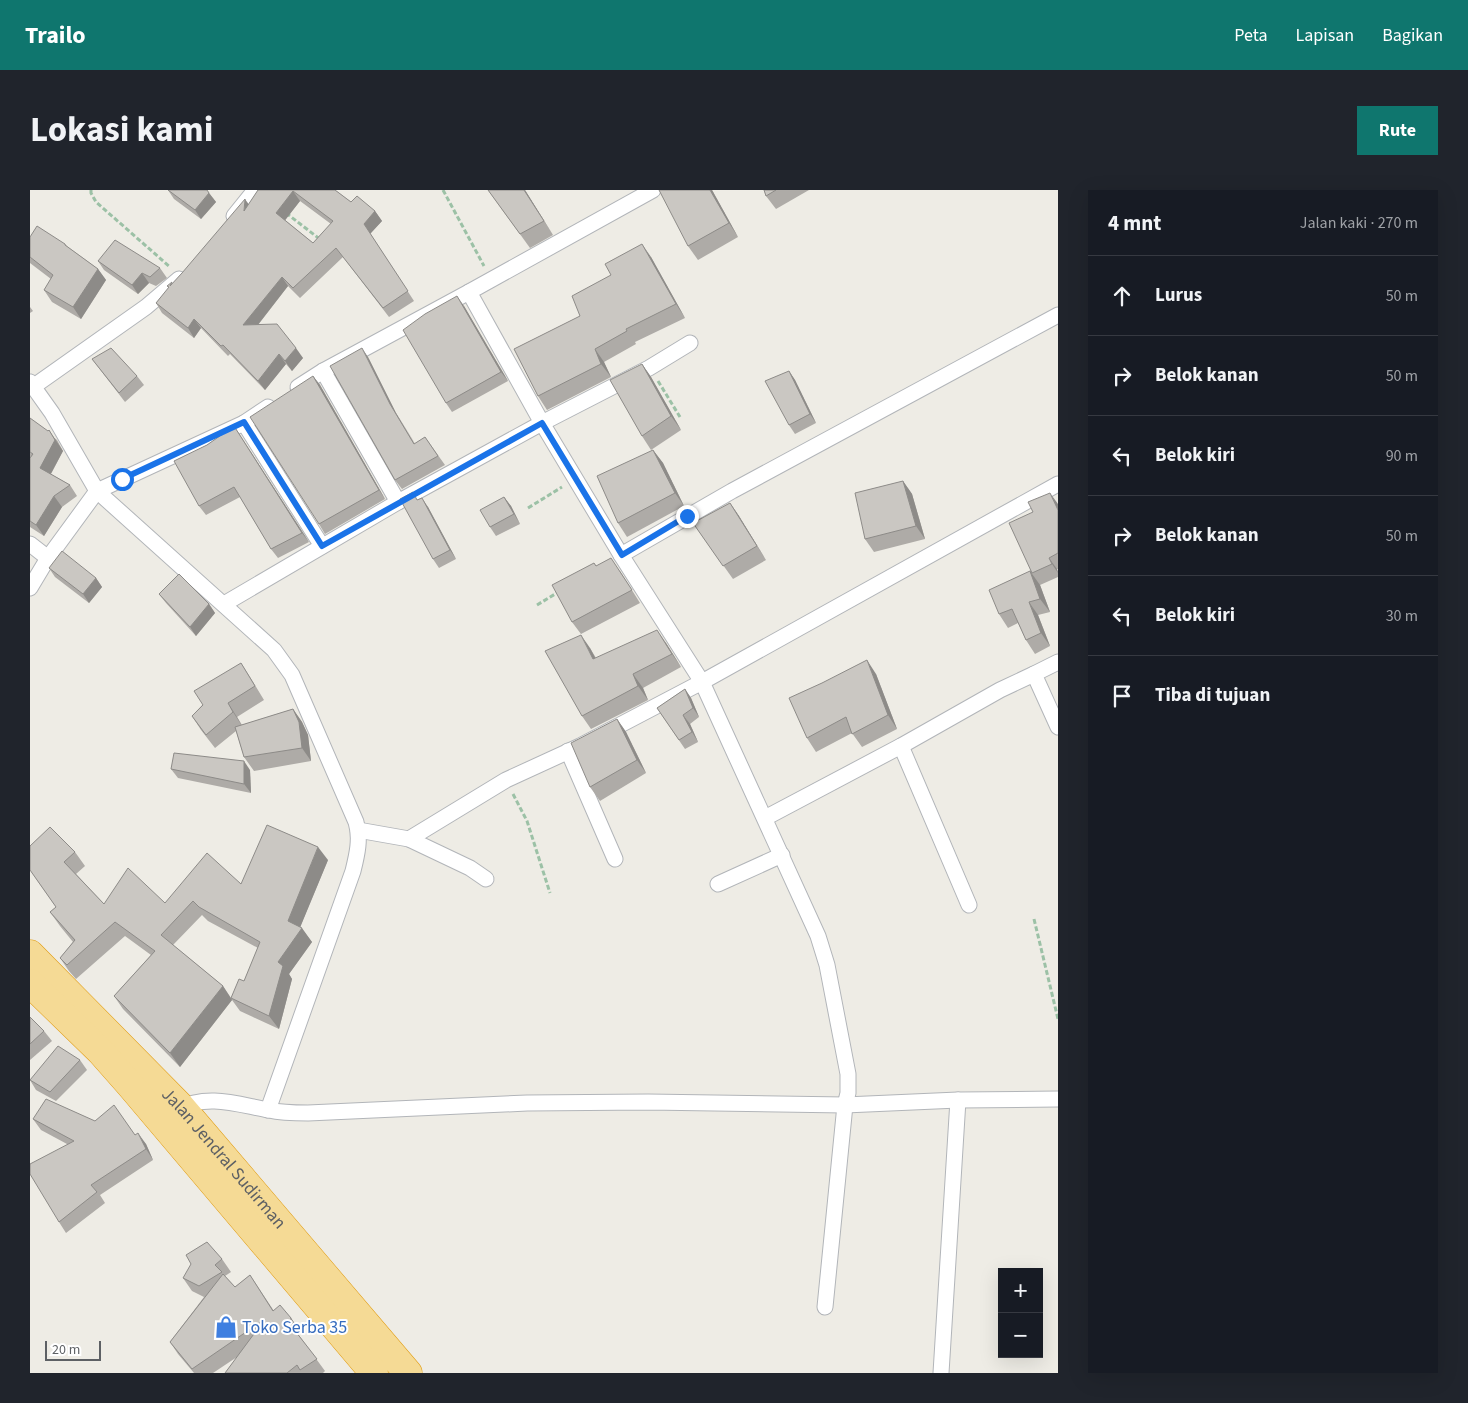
<!DOCTYPE html>
<html lang="id">
<meta charset="utf-8">
<style>
:root{--surface:#171b24;--page:#20242c;--text:#f1f3f6;--muted:#9ea1a6;--line:#363941;--accent:#0f766e}
body{margin:0;font-family:"Source Sans 3",sans-serif;background:var(--page);color:var(--text)}
.controls{position:absolute;right:15px;bottom:15px;display:grid;overflow:hidden;border-radius:0px;box-shadow:0 5px 20px #0002}
.controls button{width:45px;height:45px;display:grid;place-items:center;padding:0;border:0;border-bottom:1px solid var(--line);background:var(--surface);color:var(--text);font:25px sans-serif}
.scale{position:absolute;left:15px;bottom:12px;width:56px;box-sizing:border-box;padding-left:5px;border:2px solid #5d6064;border-top:0;font-size:14px;line-height:18px;white-space:nowrap;color:#5d6064;-webkit-text-stroke:4px #fff;paint-order:stroke}
.stop{position:absolute;width:15px;height:15px;margin:-11px;border:4px solid #1a73e8;border-radius:50%;background:#fff}
.stop.end{background:#1a73e8;border-color:#fff;box-shadow:0 1px 5px #0008}
.list{margin:0;padding:0;list-style:none}
h2{display:flex;justify-content:space-between;align-items:center;height:65px;margin:0;padding:0 20px;font-size:21px}
h2 small{font-size:16px;font-weight:400;color:var(--muted)}
.list li{display:grid;grid-template-columns:32px 1fr auto;gap:15px;align-items:center;box-sizing:border-box;height:80px;padding:0 20px;border-top:1px solid var(--line)}
.list b{display:block;font-size:19px;white-space:nowrap}
.list em{font-size:16px;font-style:normal;color:var(--muted)}
.icon{flex:none;width:28px;height:28px;fill:none;stroke:currentColor;stroke-width:2;stroke-linecap:round;stroke-linejoin:round}
.map{position:relative;flex:none;width:1028px;height:1183px;overflow:hidden;border-radius:0px}
header{display:flex;align-items:center;gap:30px;box-sizing:border-box;height:70px;padding:0 25px;background:var(--accent);color:#fff}
header strong{font-size:24px}
nav{display:flex;gap:28px;margin-inline-start:auto;font-size:18px}
.intro{display:flex;align-items:center;justify-content:space-between;box-sizing:border-box;height:120px;padding:0 30px}
h1{margin:0;font-size:35px}
.button{padding:12px 22px;border-radius:0px;background:var(--accent);color:#fff;font-size:18px;font-weight:700}
main{display:flex;gap:30px;padding:0 30px}
aside{flex:1;background:var(--surface);border-radius:0px;box-shadow:0 5px 20px #0002}
.map>svg:first-child{display:block}
.lines{fill:none;stroke-linecap:round;stroke-linejoin:round}
.street-casing{stroke:#b2b5b9;stroke-width:17}
.highway-casing{stroke:#e19c12;stroke-width:29}
.path{stroke:#9cc1a6;stroke-width:3;stroke-dasharray:5 2.5;stroke-linecap:butt}
.street{stroke:#fff;stroke-width:15}
.highway{stroke:#f5da95;stroke-width:28}
.wall{fill:#aeaba7;fill-rule:evenodd}
.shaded-wall{fill:#8d8b88}
.building{fill:#cac7c2;stroke:#8d8b88;fill-rule:evenodd}
.route{stroke:#1a73e8;stroke-width:6}
.labels{text-anchor:middle;dominant-baseline:central;stroke-width:4;stroke-linejoin:round;paint-order:stroke}
.street-label{font-size:18px;fill:#5d6064;stroke:#fff}
.shop-label{font-size:18px;fill:#366cbe;stroke:#fff;text-anchor:start}
</style>
<header>
<strong>Trailo</strong>
<nav><a>Peta</a><a>Lapisan</a><a>Bagikan</a></nav>
</header>
<div class="intro"><h1>Lokasi kami</h1><a class="button">Rute</a></div>
<main>
<div class="map">
<svg width="1028" height="1183" viewBox="0 0 1028 1183">
<rect width="100%" height="100%" fill="#eeece5"/>
<g class="lines">
<defs>
<g id="street">
<polyline points="204,26 225,0"/>
<polyline points="660,153 619,178 512,233 591,365 672,492 1028,294"/>
<polyline points="293,181 368,312"/>
<path d="M0 192 22 223 67 301 244 460 262 485 326 632C331 648 327 665 323 681L238 920"/>
<polyline points="4,196 116,117 149,89"/>
<polyline points="268,197 293,181 439,102"/>
<polyline points="214,233 292,356"/>
<polyline points="0,354 18,368"/>
<polyline points="591,365 702,301 1028,125"/>
<polyline points="0,398 18,368 67,301 214,233 238,217"/>
<polyline points="194,414 368,312 512,233 439,102 623,0"/>
<polyline points="1004,484 1028,472"/>
<polyline points="871,556 939,715"/>
<polyline points="538,561 585,669"/>
<polyline points="735,628 871,556 970,500 1004,484 1028,537"/>
<polyline points="328,640 379,649 440,678 456,689"/>
<polyline points="379,649 476,590 550,556 672,492 788,746 797,775 818,884 818,903 815,915 795,1117"/>
<polyline points="688,694 752,665"/>
<path d="M148 919C178 903 209 915 239 920 252 923 265 923 278 923L497 913 618 912 815 915 928 910 1028 909"/>
<polyline points="911,1183 928,910"/>
</g>
<g id="highway">
<path id="s1" d="M0 764 151 917 378 1183"/>
<polyline points="0,793 70,861 100,895 344,1183"/>
</g>
</defs>
<use href="#street" class="street-casing"/>
<use href="#highway" class="highway-casing"/>
<g class="path">
<polyline points="61,0 61,3 66,12 140,77"/>
<polyline points="413,0 454,76"/>
<polyline points="256,23 291,50"/>
<polyline points="628,191 650,227"/>
<polyline points="498,318 532,297"/>
<polyline points="507,415 530,401"/>
<polyline points="483,604 497,631 520,703"/>
<polyline points="1004,729 1028,829"/>
</g>
<use href="#street" class="street"/>
<use href="#highway" class="highway"/>
</g>
<g class="wall">
<polygon points="138,0 179,3 186,12 171,29 144,9"/>
<path d="M228 0H305L321 12 345 21 352 31 340 44 384 111 359 127 313 67 270 108 258 96 228 135 273 168 262 181 256 174 235 200 200 164 198 166 171 138 164 148 132 123 126 113 139 98 137 96 143 93 219 14ZM270 11 301 34 283 53 255 30Z"/>
<polygon points="458,0 495,0 523,45 500,58"/>
<polygon points="682,0 708,47 668,70 658,56"/>
<polygon points="734,0 779,0 746,19 736,6"/>
<polygon points="0,47 35,54 38,57 68,79 76,90 51,129 22,112 14,100 21,89 0,73"/>
<polygon points="621,67 655,128 605,152 606,154 574,172 581,187 517,220 508,206 550,126"/>
<polygon points="68,71 130,78 137,88 126,96 119,93 108,104 74,80"/>
<polygon points="434,116 478,191 422,222 416,213"/>
<polygon points="0,117 3,121 0,123"/>
<polygon points="338,167 366,223 385,254 395,247 415,275 372,299 365,290"/>
<polygon points="62,169 107,186 114,195 95,212"/>
<polygon points="612,174 621,187 651,240 621,260 612,246"/>
<polygon points="759,181 765,190 786,233 765,244 759,235"/>
<polygon points="283,186 290,195 355,309 295,344 289,334"/>
<polygon points="0,228 27,250 33,261 21,284 40,295 47,306 32,317 14,346 0,337"/>
<polygon points="204,236 279,352 248,368 241,359 210,307 176,325 169,316 177,255"/>
<polygon points="623,260 633,273 654,316 597,347 588,333"/>
<polygon points="873,291 882,304 895,349 844,362 835,349"/>
<polygon points="474,307 481,316 490,334 466,346 460,337"/>
<polygon points="388,309 398,317 426,369 409,378 403,369"/>
<polygon points="700,313 709,326 736,370 703,389 663,333"/>
<polygon points="1028,314 1028,379 1027,379 1028,382 1028,387 1010,395 1020,422 1008,425 1020,456 1005,464 996,450 988,433 978,438 969,424 1000,381"/>
<polygon points="564,373 566,376 590,381 610,413 551,444 542,432"/>
<polygon points="19,378 66,388 72,397 59,413 25,387"/>
<polygon points="129,404 179,414 185,423 166,446 136,413"/>
<polygon points="636,453 651,477 613,498 618,510 561,539 552,526 560,458 566,468"/>
<polygon points="211,473 220,487 234,510 207,527 212,535 263,519 272,532 278,545 281,571 224,581 214,567 206,541 185,558 171,540 162,526"/>
<polygon points="846,484 867,539 832,557 822,543 786,562 777,548"/>
<polygon points="655,499 661,508 669,527 660,534 668,552 655,559 627,518"/>
<polygon points="587,529 596,542 616,583 570,611 560,597"/>
<polygon points="141,579 220,580 221,603 148,588"/>
<path d="M45 662 55 676 46 684 74 714 135 713 211 694 298 670 270 737 282 752 259 784 262 789 249 839 210 821 202 810 150 877 93 819 84 806 121 765 95 746 46 789 39 781 30 768 43 752 30 736 20 722 26 717 0 680ZM172 725 178 731 228 758 214 791 201 808 193 796 143 755Z"/>
<polygon points="0,827 14,841 22,851 0,870"/>
<polygon points="50,870 57,880 26,911 6,900 0,890"/>
<polygon points="3,929 65,931 105,945 116,954 123,970 70,1005 75,1013 36,1043 29,1032 37,954 11,940"/>
<polygon points="192,1069 201,1082 195,1086 205,1097 220,1085 244,1121 261,1128 270,1141 268,1144 295,1181 293,1183 195,1183 207,1167 183,1183 164,1183 148,1164 140,1152 174,1107 162,1101 153,1088"/>
</g>
<g class="shaded-wall">
<polygon points="494,0 495,0 523,45 514,31"/>
<polygon points="680,0 682,0 708,47 699,33"/>
<polygon points="263,1 270,11 253,33 246,23"/>
<polygon points="179,3 186,12 171,29 165,20"/>
<polygon points="215,9 222,19 214,21"/>
<polygon points="345,21 352,31 340,44 384,111 334,34"/>
<polygon points="612,54 621,67 655,128 646,114"/>
<polygon points="68,79 76,90 51,129 43,117"/>
<polygon points="112,83 119,93 108,104 102,95"/>
<polygon points="252,87 258,96 220,145 213,135"/>
<polygon points="427,106 434,116 478,191 471,182"/>
<polygon points="164,129 171,138 164,148 158,138"/>
<polygon points="266,158 273,168 262,181 255,171"/>
<polygon points="332,158 338,167 366,223 391,263 360,214"/>
<polygon points="565,159 574,172 581,187 571,174"/>
<polygon points="249,164 256,174 235,200 228,191"/>
<polygon points="612,174 621,187 651,240 641,226"/>
<polygon points="759,181 765,190 786,233 780,224"/>
<polygon points="283,186 290,195 355,309 349,300"/>
<polygon points="204,236 210,245 279,352 272,343"/>
<polygon points="19,240 33,261 18,289 10,278"/>
<polygon points="623,260 633,273 654,316 645,303"/>
<polygon points="873,291 882,304 895,349 886,336"/>
<polygon points="1020,303 1028,314 1028,320"/>
<polygon points="24,306 32,317 14,346 6,335"/>
<polygon points="474,307 481,316 490,334 484,324"/>
<polygon points="392,308 398,317 426,369 420,360"/>
<polygon points="700,313 709,326 736,370 727,356"/>
<polygon points="1019,368 1027,379 1028,383 1022,374"/>
<polygon points="1000,381 1010,395 1020,422 1010,409"/>
<polygon points="66,388 72,397 59,413 53,404"/>
<polygon points="999,412 1008,425 1020,456 1011,443"/>
<polygon points="179,414 185,423 166,446 160,437"/>
<polygon points="627,440 636,453 651,477 642,464"/>
<polygon points="551,445 560,458 573,483 563,469"/>
<polygon points="837,470 846,484 867,539 858,525"/>
<polygon points="603,484 613,498 618,510 608,496"/>
<polygon points="655,499 661,508 669,527 663,518"/>
<polygon points="198,513 207,527 212,536 203,522"/>
<polygon points="263,519 272,532 278,545 281,571 272,558"/>
<polygon points="653,525 660,534 668,552 662,542"/>
<polygon points="587,529 596,542 616,583 607,570"/>
<polygon points="214,571 220,580 221,603 214,594"/>
<polygon points="288,657 298,670 267,745 258,731"/>
<polygon points="272,738 282,752 259,784 262,789 249,839 239,826 248,772"/>
<polygon points="193,796 202,810 150,877 140,863"/>
<polygon points="108,943 116,954 123,970 116,959"/>
<polygon points="261,1128 270,1141 268,1145 259,1133"/>
</g>
<g class="building">
<polygon points="138,0 177,0 179,3 165,20"/>
<path d="M228 0H305L321 12 327 6 345 21 334 34 378 101 353 118 306 58 263 98 252 87 213 135 247 134 266 158 255 171 249 164 228 191 193 155 191 156 164 129 158 138 126 113 139 97 137 96 142 92 140 96 152 83 215 9 214 21ZM263 1 303 31 283 53 246 23Z"/>
<polygon points="458,0 494,0 514,31 490,44"/>
<polygon points="629,0 680,0 699,33 658,56"/>
<polygon points="734,0 746,0 736,6"/>
<polygon points="7,36 35,54 35,55 68,79 43,117 14,100 23,85 0,67 0,47"/>
<polygon points="85,50 130,78 120,87 112,83 102,95 68,71"/>
<polygon points="612,54 646,114 596,139 597,141 565,159 571,174 508,206 484,159 550,126 542,106 581,85 575,74"/>
<polygon points="427,106 471,182 416,213 373,140 395,124"/>
<polygon points="81,158 107,186 89,203 62,169"/>
<polygon points="332,158 360,214 384,254 395,247 408,266 365,290 300,176"/>
<polygon points="612,174 641,226 612,246 580,190"/>
<polygon points="759,181 780,224 759,235 735,191"/>
<polygon points="283,186 349,300 289,334 220,227"/>
<polygon points="0,228 18,241 19,240 25,250 10,278 40,295 24,306 6,335 0,331 0,268 3,264 0,262"/>
<polygon points="204,236 272,343 241,359 204,297 169,316 144,271 177,255"/>
<polygon points="623,260 645,303 588,333 567,286"/>
<polygon points="873,291 886,336 835,349 825,303"/>
<polygon points="383,302 387,310 392,308 420,360 403,369 370,309"/>
<polygon points="1020,303 1028,320 1028,363 1019,368 1022,374 1002,383 979,333 1003,322 998,312"/>
<polygon points="474,307 484,324 460,337 450,320"/>
<polygon points="700,313 727,356 693,376 663,333"/>
<polygon points="32,361 66,388 53,404 19,378"/>
<polygon points="581,368 602,400 542,432 522,395 564,373 566,376"/>
<polygon points="1000,381 1010,409 999,412 1011,443 996,450 982,419 969,424 959,400"/>
<polygon points="149,384 179,414 160,437 129,404"/>
<polygon points="627,440 642,464 603,484 608,496 552,526 515,461 551,445 563,469"/>
<polygon points="837,470 858,525 822,544 816,527 777,548 759,508 792,493"/>
<polygon points="211,473 225,496 198,513 203,522 176,545 162,526 173,515 164,501"/>
<polygon points="655,499 663,518 653,525 662,542 649,550 627,518"/>
<polygon points="263,519 269,532 272,558 214,567 205,537"/>
<polygon points="587,529 607,570 560,597 541,553"/>
<polygon points="144,563 214,571 214,594 141,579"/>
<polygon points="237,635 288,657 258,731 272,738 248,772 253,776 239,826 201,808 209,789 214,791 230,752 169,717 163,711 131,745 193,796 140,863 84,806 125,761 85,732 37,775 30,768 45,750 20,722 26,717 0,680 0,656 20,637 45,662 34,672 74,714 98,678 135,713 177,663 211,694"/>
<polygon points="0,827 14,841 0,854"/>
<polygon points="28,856 50,870 20,902 0,890"/>
<polygon points="16,909 65,931 84,915 105,945 108,943 116,959 61,995 67,1002 29,1032 0,984 0,974 44,951 3,929"/>
<polygon points="177,1052 192,1069 185,1075 192,1082 169,1096 153,1088 161,1074 156,1065"/>
<polygon points="193,1084 205,1097 220,1085 243,1121 250,1115 261,1128 259,1133 287,1169 270,1180 267,1175 257,1183 195,1183 235,1129 162,1179 140,1152"/>
</g>
<g class="lines">
<polyline class="route" points="92,289 214,232 292,356 512,233 592,365 657,326"/>
</g>
<defs>
<symbol id="shop-bare" viewBox="-9 -9 18 18"><path d="M-5-2.5h2.3a2.7 3.5 0 0 1 5.4 0H5L5.5 6h-11ZM-1.5-2.5h3a1.5 2.3 0 0 0-3 0Z" fill="#3f7fe0" stroke="#fff" stroke-width="2.5" paint-order="stroke"/></symbol>
</defs>
<g fill-rule="evenodd">
<use href="#shop-bare" x="180" y="1121" width="32" height="32"/>
</g>
<g class="labels">
<g class="street-label">
<text stroke="none"><textPath href="#s1" startOffset="282">Jalan Jendral Sudirman</textPath></text>
</g>
<g class="shop-label">
<text x="212" y="1137">Toko Serba 35</text>
</g>
</g>
</svg>
<div class="controls">
<button>+</button>
<button>−</button>
</div>
<div class="scale">20 m</div>
<div class="stop" style="left:92px;top:289px"></div>
<div class="stop end" style="left:657px;top:326px"></div>
</div>
<aside>
<h2>4 mnt<small>Jalan kaki · 270 m</small></h2>
<ul class="list">
<li><svg class="icon" aria-label="ahead" viewBox="0 0 24 24"><path d="M12 20V5M6 11l6-6 6 6"/></svg><div><b>Lurus</b></div><em>50 m</em></li>
<li><svg class="icon" aria-label="right" viewBox="0 0 24 24"><path d="M7 20v-9h11M14 6l5 5-5 5"/></svg><div><b>Belok kanan</b></div><em>50 m</em></li>
<li><svg class="icon" aria-label="left" viewBox="0 0 24 24"><path d="M17 20v-9H6M10 6l-5 5 5 5"/></svg><div><b>Belok kiri</b></div><em>90 m</em></li>
<li><svg class="icon" aria-label="right" viewBox="0 0 24 24"><path d="M7 20v-9h11M14 6l5 5-5 5"/></svg><div><b>Belok kanan</b></div><em>50 m</em></li>
<li><svg class="icon" aria-label="left" viewBox="0 0 24 24"><path d="M17 20v-9H6M10 6l-5 5 5 5"/></svg><div><b>Belok kiri</b></div><em>30 m</em></li>
<li><svg class="icon" aria-label="arrive" viewBox="0 0 24 24"><path d="M6 21V4h12l-3 4 3 4H6"/></svg><div><b>Tiba di tujuan</b></div></li>
</ul>
</aside>
</main>
